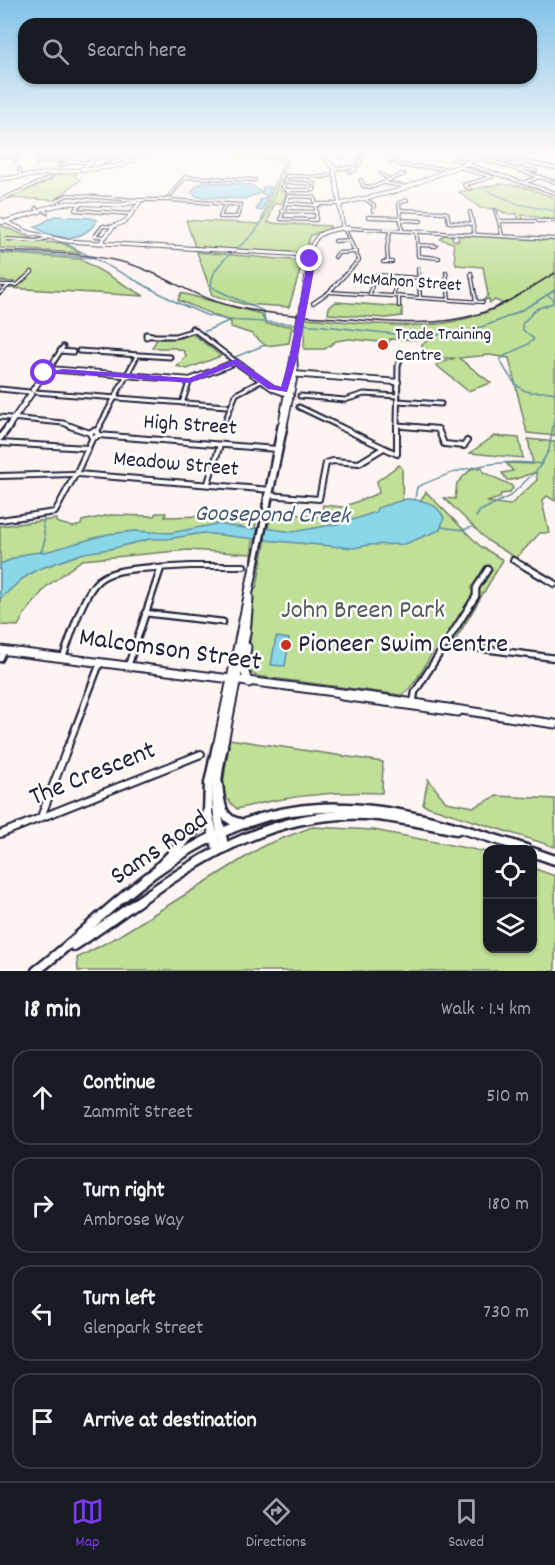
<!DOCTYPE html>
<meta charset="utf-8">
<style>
:root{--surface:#171b24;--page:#20242c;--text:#f1f3f6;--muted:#9ea1a6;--line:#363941;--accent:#7c3aed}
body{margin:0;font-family:Dekko,sans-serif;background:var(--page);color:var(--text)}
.controls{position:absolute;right:18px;bottom:18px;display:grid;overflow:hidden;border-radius:12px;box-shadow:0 2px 4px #0004}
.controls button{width:54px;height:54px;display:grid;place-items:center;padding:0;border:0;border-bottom:2px solid var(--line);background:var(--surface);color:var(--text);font:30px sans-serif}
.stop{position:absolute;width:18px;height:18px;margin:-14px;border:4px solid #7c3aed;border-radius:50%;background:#fff}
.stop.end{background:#7c3aed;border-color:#fff;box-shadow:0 2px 6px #0008}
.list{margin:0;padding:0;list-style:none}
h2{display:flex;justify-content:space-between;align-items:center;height:78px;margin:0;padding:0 24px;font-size:26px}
h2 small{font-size:20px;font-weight:400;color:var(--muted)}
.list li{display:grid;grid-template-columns:39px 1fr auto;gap:18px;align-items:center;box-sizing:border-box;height:96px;margin:0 12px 12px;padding:0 12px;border:2px solid var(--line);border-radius:18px}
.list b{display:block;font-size:22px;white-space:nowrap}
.list p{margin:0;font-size:20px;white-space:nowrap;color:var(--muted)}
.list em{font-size:20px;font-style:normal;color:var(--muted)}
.icon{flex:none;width:33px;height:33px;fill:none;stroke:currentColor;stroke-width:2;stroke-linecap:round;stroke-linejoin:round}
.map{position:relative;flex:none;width:555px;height:971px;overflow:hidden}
.search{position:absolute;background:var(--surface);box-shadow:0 2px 4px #0004;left:18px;right:18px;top:18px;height:66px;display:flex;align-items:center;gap:15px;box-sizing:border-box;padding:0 21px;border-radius:18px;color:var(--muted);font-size:22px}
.sheet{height:510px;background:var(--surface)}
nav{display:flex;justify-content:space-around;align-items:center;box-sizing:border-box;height:84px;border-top:2px solid var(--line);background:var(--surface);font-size:16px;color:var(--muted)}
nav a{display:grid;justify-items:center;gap:3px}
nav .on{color:var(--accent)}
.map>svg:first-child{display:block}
.green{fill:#c0df97;stroke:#718069;stroke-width:1.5}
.water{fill:#89d7e8;stroke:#608fa3;stroke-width:1.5}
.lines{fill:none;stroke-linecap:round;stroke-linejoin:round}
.stream{stroke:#608fa3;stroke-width:1.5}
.street-far4-casing{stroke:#22223b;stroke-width:4.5}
.street-far3-casing{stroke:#22223b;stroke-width:7}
.street-far2-casing{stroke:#22223b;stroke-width:8}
.street-far1-casing{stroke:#22223b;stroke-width:9}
.street-casing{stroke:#22223b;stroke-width:10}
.secondary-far4-casing{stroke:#22223b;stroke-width:5}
.secondary-far3-casing{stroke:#22223b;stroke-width:8}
.secondary-far2-casing{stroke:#22223b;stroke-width:10}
.secondary-far1-casing{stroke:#22223b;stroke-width:11}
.secondary-casing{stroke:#22223b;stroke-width:13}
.street-far4{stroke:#fff;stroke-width:2}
.street-far3{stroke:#fff;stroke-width:3}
.street-far2{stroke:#fff;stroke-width:4}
.street-far1{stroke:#fff;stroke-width:4.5}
.street{stroke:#fff;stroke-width:6}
.secondary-far4{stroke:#fff;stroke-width:3}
.secondary-far3{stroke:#fff;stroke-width:4.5}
.secondary-far2{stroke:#fff;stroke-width:5}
.secondary-far1{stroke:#fff;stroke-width:7}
.secondary{stroke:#fff;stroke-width:8}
.rail{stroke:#22223b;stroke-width:1.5}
.secondary-bridge-casing{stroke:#22223b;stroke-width:8;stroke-linecap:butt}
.secondary-bridge{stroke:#fff;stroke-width:4.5}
.route{fill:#7c3aed}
.poi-dot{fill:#c8321e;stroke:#fff;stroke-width:2}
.labels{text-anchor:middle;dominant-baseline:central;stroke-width:5;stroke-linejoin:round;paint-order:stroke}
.far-street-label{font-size:18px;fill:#22223b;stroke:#fff}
.far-poi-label{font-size:18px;fill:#22223b;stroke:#fff;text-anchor:start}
.street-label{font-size:22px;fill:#22223b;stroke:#fff}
.water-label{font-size:24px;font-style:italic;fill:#41586f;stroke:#fff}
.near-park-label{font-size:27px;fill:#515b57;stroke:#fff}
.near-poi-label{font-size:27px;fill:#22223b;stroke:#fff;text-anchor:start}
.near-street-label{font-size:27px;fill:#22223b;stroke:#fff}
</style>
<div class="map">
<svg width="555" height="971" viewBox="0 0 555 971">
<rect width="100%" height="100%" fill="#fef4f2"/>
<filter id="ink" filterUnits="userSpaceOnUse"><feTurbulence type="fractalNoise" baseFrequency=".0167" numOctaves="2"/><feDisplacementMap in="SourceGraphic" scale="12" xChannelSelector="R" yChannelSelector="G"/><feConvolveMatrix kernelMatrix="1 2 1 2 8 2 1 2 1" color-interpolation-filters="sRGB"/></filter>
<g filter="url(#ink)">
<g class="green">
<polygon points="243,152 250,152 248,156 289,158 279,190 286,193 282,204 274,204 268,223 330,226 329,229 311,235 305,251 301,253 195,247 186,220 260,224 284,160 240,158"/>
<polygon points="77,171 75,176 80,180 55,200 8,198 51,179 56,174"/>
<polygon points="499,184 521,186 555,198 555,220 522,215 524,221 519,221 517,214 506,214 497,209 480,208 459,192"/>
<polygon points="0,225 40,242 62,243 81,253 0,248"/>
<path d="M445 235H452L453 240 459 241 458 235 555 240V436L527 433 509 358 489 355 459 358 491 383 468 391 436 365 455 358H432L422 352V345L428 340 390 339 389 343 349 339 336 341 325 349H304L305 318C371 323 444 337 504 304L495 300 490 303 489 299 484 300 488 295 483 267 456 265 453 243 440 239Z"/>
<polygon points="197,252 303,261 289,307 243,304 212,295"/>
<polygon points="0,253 80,259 144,296 9,288 14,282 0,281"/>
<polygon points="181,293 261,314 266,324 292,326 289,343 266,346 252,334 231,327 231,322 178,300"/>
<polygon points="336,302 402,307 402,316 386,318 328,314 329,307"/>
<polygon points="193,334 221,356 187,369 177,366 186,356 184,351 175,348 152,348 157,339 181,338"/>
<polygon points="494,436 519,438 523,458 470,453"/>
<path d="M528 439 555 442V501L547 496 542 501 549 533H540L516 558 488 541 444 498 455 499 457 483 471 469 482 467 483 472 511 485 513 488 509 493 501 494 500 498 487 502 510 505 537 480 536 473C525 473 519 481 507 480L502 473 513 471 506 463 533 464Z"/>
<path d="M399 465 402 468 403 528 426 492 480 546 503 560 455 641 440 639C432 652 414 690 401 695L256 676 249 671 248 666 253 607C251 599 252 591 257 586L271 512 321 517 323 505 343 507 379 493 377 481Z"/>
<polygon points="156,513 166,513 165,517 204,516 204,518 256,523 251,554 188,550 82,560 46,587 24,615 18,626 0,625 0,526 57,519 56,522 73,527 81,525 82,521 110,515 154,516"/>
<path d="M229 739 383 762 382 793C332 791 285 796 237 809 232 804 226 799 224 794 221 782 229 754 229 739Z"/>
<polygon points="428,779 446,802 474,807 497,796 555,799 555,847 423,805"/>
<polygon points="312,827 374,830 487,852 488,948 532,948 533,868 555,876 555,971 78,971 77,958 117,937 265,845"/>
</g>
<g class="water">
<polygon points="205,182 252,185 259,191 263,191 263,187 272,187 262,211 256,210 261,199 265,198 266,195 261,193 244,199 198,197 191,192 196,186"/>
<path d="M55 216 91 218 97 220C83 244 55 240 35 227Z"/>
<path d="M406 499C422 500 437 502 444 518L440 530 405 544 369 545 353 548 265 540 266 528 292 532 343 523 376 512 377 508Z"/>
<polygon points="217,524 251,529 258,528 255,539 203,533 167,539 150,539 110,549 84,553 36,570 22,579 0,599 0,564 25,554 49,551 108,534 135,531 170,533"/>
<polygon points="276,637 289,639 285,666 271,665"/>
</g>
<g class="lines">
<g class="stream">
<polyline points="488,191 518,204 555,211"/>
<polyline points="63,242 178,303 206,315 229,320 298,324"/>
<polyline points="0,252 95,258"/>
<path d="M555 290 547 295 553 299V303L536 309 522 324 523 330 534 339C524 350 509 350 500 360 507 372 515 390 530 392 539 393 546 390 555 393"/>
<path d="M265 321 263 311 217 290 211 286C212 259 243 249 257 229 272 209 278 183 286 160"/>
<path d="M302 324C403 332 454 356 547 295"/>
<polyline points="194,336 231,320"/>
<polyline points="235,357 265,345"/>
<path d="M415 499 417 487C458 468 497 458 542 464"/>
<polyline points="476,517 480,511 510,496 538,469 549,450 555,414"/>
<polyline points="43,524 44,518"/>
<polyline points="441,527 463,530 472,527"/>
<polyline points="41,552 45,540 43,526"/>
</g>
<defs>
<g id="street-far4">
<polyline points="57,152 63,160 90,163"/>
<polyline points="160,152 187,155"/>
<polyline points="260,152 280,152"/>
<polyline points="465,152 482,157"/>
<polyline points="77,153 99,157"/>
<polyline points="15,154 17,161"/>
<polyline points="36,157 58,155"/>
<polyline points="481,158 555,182"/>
<polyline points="341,159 344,157 341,154 344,152"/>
<polyline points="452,159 471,162"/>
<polyline points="391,161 403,166 453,169"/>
<polyline points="38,163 61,160"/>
<polyline points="105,163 123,154 146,156"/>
<polyline points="500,163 516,160 555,168"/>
<polyline points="466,164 555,193"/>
<polyline points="59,166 72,162"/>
<polyline points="459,167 492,177 464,185 470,189"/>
<polyline points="19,168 21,177"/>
<polyline points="334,168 356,168"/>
<polyline points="519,168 536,171"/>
<polyline points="350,172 355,170 362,157"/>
<polyline points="381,174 390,180"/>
<polyline points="361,180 363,186 373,187 404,174"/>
<polyline points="285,182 315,184 314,190 287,190"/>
<polyline points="525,182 540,177"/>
<polyline points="384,183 408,187"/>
<polyline points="288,196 281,219 316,220 316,206"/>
<polyline points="288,196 289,192 283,187 287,176 323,177 335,174"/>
<polyline points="288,196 314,197 316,204"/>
<polyline points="168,198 185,177 255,180"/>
<polyline points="365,199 374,205 373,211"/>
<polyline points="0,200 50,178 52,173"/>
<polyline points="138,200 170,200"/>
<polyline points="171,200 241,205 237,217 220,217 225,204"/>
<polyline points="81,203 75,210 131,214"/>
<polyline points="286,203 313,205"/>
<polyline points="60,204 58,200 67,195 138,200"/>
<polygon points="316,204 319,205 314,205"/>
<polyline points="319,204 340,204"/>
<polyline points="36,208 38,210"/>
<polyline points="45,210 47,213"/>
<polyline points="400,210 443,212 447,213 449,222 472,224"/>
<polyline points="495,210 499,221"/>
<polyline points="282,211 317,212"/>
<polyline points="470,212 475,235"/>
<polyline points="368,217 400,218"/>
<polyline points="401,220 421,221"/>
<polyline points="348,228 555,239"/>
<polyline points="402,231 399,203 407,200"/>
<polyline points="417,232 418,256 439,258"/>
<polyline points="502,236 499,221 555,221"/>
<polyline points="106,237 95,236 103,226 114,227"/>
<polyline points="8,239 37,241 47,238"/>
<polyline points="335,241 350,240"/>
<polyline points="418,245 436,246"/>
<polyline points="335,257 338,253 357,252"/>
<polyline points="383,262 392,262"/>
<polyline points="388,262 387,248 390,231"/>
<polyline points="418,268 420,298"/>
<polyline points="446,272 449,300"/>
<polyline points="471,273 476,301"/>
<polyline points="0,285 17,285 32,272"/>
<polyline points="329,292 483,302"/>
<polyline points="0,293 8,286"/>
<polyline points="370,294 374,275 419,278"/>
<polyline points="394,296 395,276"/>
<polyline points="399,296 399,306"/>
<polyline points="313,303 329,292 359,260 345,230"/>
</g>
<g id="street-far3">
<polyline points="192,328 236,362"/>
<polygon points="146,334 152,335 146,337"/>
<polyline points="152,336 175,336 195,330"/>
<polyline points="60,351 73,352"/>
<polyline points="79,351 170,357"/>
<polyline points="49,369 63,347"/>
<polyline points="0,389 29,392"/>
<polyline points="35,392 227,406"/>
<polyline points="300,396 345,400 364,394 398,396"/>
<polyline points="398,401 441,404"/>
<polyline points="182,403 190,380"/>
<polyline points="299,407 341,427"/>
<polyline points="0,417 63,423 74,427"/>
<polyline points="226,419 236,394 261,381"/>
<polyline points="398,425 418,427"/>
<polyline points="99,427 137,356"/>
<polyline points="397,427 398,366 402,353"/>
</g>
<g id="street-far2">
<polyline points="70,426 90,433"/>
<polyline points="338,426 397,454 397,426"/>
<polyline points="403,426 438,429 444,444 464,446 467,441"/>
<circle cx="94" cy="434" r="3.5"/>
<polyline points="96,432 100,426"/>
<polyline points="98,435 277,449"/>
<polyline points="0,443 88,448"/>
<polyline points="77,472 93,437"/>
<polyline points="78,474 271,490"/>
<polyline points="0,476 73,474"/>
<polyline points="208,483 220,445"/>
<polyline points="267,495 319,499 326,463 333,461 359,463 382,449"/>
<polyline points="0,520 55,512 75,475"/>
<polyline points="513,560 529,569"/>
<polyline points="139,569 190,566 244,566"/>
</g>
<g id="street-far1">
<polyline points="526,567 555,584"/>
<polyline points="145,613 223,622"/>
<polyline points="446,644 555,658"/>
<path d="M63 657C71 637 83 593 99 580 113 569 137 569 154 567"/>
<polyline points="0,659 4,651"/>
<polyline points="128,666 161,568"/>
<polyline points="413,704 415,692 476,596 476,588 488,569"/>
<polyline points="68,747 100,663"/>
</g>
<g id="street">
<polyline points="41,817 68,746"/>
<polyline points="0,834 201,754"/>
</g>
<g id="secondary-far4">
<polyline points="319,152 334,168 343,228"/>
<polyline points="0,156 27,152"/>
<polyline points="82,169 104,152"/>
<polyline points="83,170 118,166 154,152"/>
<polyline points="0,179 79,170"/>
<polyline points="340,204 397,191 494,152"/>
<polyline points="42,209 68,203 120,205 136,202"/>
<polyline points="0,219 30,233 66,241 306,255"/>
<polyline points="0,223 41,211"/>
<polygon points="345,228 348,228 349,229 343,229"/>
<polyline points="100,243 114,226 126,221 140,202"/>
<path d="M307 255C317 233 319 232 343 228"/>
<polygon points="307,255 311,255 312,256 305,257"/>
<polyline points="301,312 309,263 306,257"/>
</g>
<g id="secondary-far3">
<polyline points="292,374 398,382"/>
<polyline points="33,390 47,369 190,380 236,362 274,389 291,395"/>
<polyline points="8,427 31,394"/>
<polyline points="281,427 299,327"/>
<polyline points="284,427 295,374 294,355"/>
</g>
<g id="secondary-far2">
<polyline points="0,438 9,426"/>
<polyline points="266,506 281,426"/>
<polyline points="254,569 284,426"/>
</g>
<g id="secondary-far1">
<polyline points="247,647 243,668 249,683"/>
<polyline points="0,650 374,697 555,724"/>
<polyline points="342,696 458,712"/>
<polyline points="217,747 254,567"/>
<polyline points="223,747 246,633 249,598"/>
</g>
<g id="secondary">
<polyline points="217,746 209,783 208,813 217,849"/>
<path d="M223 746C214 788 214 803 224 845"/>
<path d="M218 784C220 801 220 820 240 823"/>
<polyline points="532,852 555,860"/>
<polyline points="159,867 204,821 207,814"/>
<path d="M74 946C165 885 249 809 366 815 397 817 426 824 456 830"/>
<path d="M36 971C77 940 113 902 155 872 286 778 383 802 526 849"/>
</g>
</defs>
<use href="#street-far4" class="street-far4-casing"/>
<use href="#street-far3" class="street-far3-casing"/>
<use href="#street-far2" class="street-far2-casing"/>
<use href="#street-far1" class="street-far1-casing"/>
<use href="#street" class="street-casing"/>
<use href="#secondary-far4" class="secondary-far4-casing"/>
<use href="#secondary-far3" class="secondary-far3-casing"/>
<use href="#secondary-far2" class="secondary-far2-casing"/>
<use href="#secondary-far1" class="secondary-far1-casing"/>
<use href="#secondary" class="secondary-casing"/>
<use href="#street-far4" class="street-far4"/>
<use href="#street-far3" class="street-far3"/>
<use href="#street-far2" class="street-far2"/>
<use href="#street-far1" class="street-far1"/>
<use href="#street" class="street"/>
<use href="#secondary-far4" class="secondary-far4"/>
<use href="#secondary-far3" class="secondary-far3"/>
<use href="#secondary-far2" class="secondary-far2"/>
<use href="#secondary-far1" class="secondary-far1"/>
<use href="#secondary" class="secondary"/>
<path class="rail" d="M0 251C40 253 82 252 122 262 155 270 182 290 214 301 253 314 294 315 335 318 381 321 430 328 475 315 504 307 529 288 555 273"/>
<defs>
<polyline id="secondary-bridge" points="299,327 301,313"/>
</defs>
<use href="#secondary-bridge" class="secondary-bridge-casing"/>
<use href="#secondary-bridge" class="secondary-bridge"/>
</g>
</g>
<linearGradient id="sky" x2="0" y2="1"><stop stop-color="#82c2e8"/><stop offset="0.53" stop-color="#fffaf9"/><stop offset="1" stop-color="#fffaf9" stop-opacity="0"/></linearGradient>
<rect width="555" height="288" fill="url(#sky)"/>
<polygon class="route" points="308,257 312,257 315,265 298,355 287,392 268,389 235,365 190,383 63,373 44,375 40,373 63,369 189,378 236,359 274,385 281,387 290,355"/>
<g class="poi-dot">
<circle cx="383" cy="345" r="6"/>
<circle cx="286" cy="645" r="6"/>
</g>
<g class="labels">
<g class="far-street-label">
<text transform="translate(407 283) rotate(4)">McMahon Street</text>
</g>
<g class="far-poi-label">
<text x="395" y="335">Trade Training<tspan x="395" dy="21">Centre</tspan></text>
</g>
<g class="street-label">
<text transform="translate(190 426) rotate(4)">High Street</text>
<text transform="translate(176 465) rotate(5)">Meadow Street</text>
</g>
<g class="water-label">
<text transform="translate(272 516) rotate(1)">Goosepond Creek</text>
</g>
<g class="near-park-label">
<text x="363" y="611">John Breen Park</text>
</g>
<g class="near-poi-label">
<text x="298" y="645">Pioneer Swim Centre</text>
</g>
<g class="near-street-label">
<text transform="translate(170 651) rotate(8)">Malcomson Street</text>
<text transform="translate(93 775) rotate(-22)">The Crescent</text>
<text transform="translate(160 849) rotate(-34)">Sams Road</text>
</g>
</g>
</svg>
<div class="controls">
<button><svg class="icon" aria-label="locate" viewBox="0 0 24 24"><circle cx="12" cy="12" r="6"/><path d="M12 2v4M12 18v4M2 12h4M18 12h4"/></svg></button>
<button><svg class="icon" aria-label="layers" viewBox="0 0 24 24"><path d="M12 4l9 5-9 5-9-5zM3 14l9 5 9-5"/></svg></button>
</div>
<div class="stop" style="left:44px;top:373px"></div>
<div class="stop end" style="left:310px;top:259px"></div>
<div class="search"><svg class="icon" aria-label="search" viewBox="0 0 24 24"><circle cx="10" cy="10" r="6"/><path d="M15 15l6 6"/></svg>Search here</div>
</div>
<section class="sheet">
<h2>18 min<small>Walk · 1.4 km</small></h2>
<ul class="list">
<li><svg class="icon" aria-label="ahead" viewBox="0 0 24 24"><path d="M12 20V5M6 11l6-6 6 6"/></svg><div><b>Continue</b><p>Zammit Street</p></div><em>510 m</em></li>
<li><svg class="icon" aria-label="right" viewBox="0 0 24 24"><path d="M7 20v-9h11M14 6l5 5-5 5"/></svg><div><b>Turn right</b><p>Ambrose Way</p></div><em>180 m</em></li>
<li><svg class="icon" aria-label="left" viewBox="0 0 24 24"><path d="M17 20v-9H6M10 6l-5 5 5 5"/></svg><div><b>Turn left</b><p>Glenpark Street</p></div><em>730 m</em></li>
<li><svg class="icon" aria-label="arrive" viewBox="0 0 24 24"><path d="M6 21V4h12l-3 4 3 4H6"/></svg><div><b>Arrive at destination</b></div></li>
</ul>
</section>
<nav>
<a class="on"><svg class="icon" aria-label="map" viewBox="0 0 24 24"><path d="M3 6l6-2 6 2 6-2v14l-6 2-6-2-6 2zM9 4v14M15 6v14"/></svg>Map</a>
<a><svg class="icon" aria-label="directions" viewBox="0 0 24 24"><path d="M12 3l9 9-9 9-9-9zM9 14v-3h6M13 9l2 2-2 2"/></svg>Directions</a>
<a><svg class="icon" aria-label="saved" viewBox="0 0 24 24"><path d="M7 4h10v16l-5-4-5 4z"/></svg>Saved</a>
</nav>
